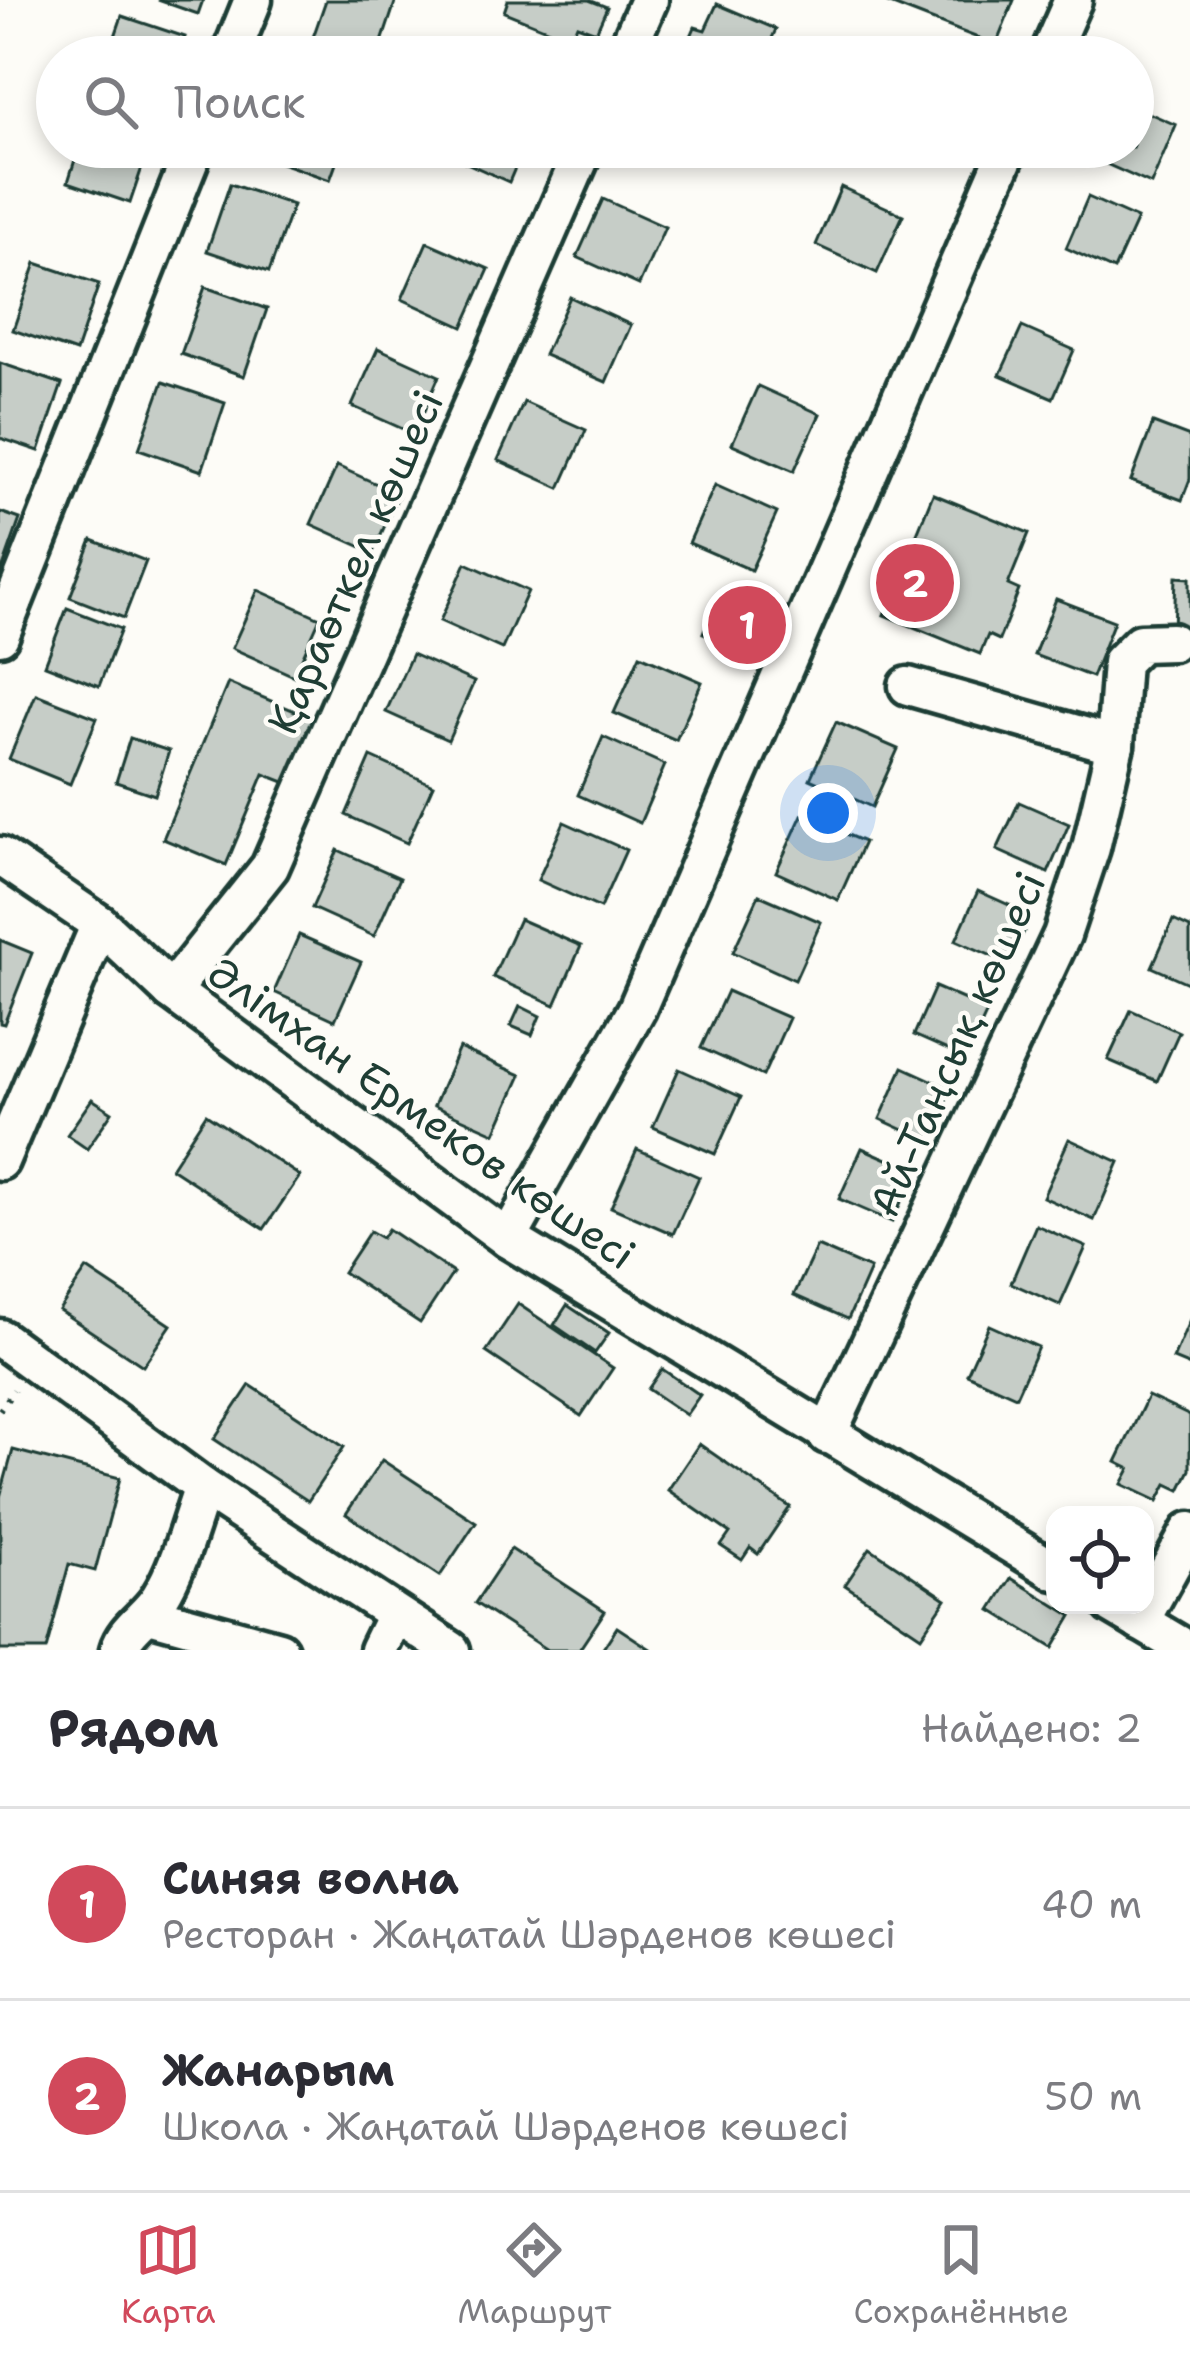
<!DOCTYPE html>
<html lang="ru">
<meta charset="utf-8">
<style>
:root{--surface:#fff;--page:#f2f2f3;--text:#2b2b33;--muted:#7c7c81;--line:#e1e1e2;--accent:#d1495b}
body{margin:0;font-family:"Shantell Sans",sans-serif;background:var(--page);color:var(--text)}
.controls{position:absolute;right:36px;bottom:36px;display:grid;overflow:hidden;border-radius:24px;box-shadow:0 6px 18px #0003}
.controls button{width:108px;height:108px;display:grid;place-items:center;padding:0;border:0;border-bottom:3px solid var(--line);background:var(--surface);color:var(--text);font:60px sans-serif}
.you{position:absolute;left:828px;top:813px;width:42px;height:42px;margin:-30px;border:9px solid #fff;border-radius:50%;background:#1a73e8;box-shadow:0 0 0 18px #1a73e833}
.badge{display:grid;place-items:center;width:78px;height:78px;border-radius:50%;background:var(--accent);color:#fff;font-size:39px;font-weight:700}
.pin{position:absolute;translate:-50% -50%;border:6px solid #fff;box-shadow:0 3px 12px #0006}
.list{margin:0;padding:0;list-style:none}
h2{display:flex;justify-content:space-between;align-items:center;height:156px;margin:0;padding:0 48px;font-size:51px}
h2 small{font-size:39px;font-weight:400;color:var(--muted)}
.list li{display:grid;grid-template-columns:78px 1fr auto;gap:36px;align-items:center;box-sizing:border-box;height:192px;padding:0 48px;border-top:3px solid var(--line)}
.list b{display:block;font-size:45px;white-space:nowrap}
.list p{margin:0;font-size:39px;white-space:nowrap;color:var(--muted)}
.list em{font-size:39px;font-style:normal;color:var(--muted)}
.icon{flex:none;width:66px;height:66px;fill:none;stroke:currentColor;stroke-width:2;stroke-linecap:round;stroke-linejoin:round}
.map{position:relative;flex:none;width:1190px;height:1650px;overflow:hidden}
.search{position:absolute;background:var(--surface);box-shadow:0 6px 18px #0003;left:36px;right:36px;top:36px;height:132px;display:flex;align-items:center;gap:30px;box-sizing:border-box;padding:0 42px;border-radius:66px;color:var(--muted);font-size:45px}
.sheet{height:540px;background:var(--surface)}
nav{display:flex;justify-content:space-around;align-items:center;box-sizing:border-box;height:168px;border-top:3px solid var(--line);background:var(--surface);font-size:33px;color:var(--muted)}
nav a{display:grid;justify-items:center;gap:6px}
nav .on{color:var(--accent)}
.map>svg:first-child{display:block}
.building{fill:#c6cdc7;stroke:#1f3d34;stroke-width:3}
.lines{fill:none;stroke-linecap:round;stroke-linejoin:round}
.minor-casing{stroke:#1f3d34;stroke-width:45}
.path{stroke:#1f3d34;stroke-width:6;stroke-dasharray:3 9;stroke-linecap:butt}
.minor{stroke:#fdfcf7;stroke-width:36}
.labels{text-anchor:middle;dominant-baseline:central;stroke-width:9;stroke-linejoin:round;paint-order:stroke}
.street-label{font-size:42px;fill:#1f3d34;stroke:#fdfcf7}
</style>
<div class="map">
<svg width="1190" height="1650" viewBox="0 0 1190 1650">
<rect width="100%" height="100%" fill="#fdfcf7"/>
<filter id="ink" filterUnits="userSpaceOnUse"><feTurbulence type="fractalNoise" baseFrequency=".00833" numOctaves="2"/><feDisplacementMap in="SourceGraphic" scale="24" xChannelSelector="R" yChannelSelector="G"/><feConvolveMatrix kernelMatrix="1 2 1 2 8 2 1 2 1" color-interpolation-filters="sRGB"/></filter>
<g filter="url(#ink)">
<g class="building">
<polygon points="158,0 203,0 198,14"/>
<polygon points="326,0 396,0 377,57 352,57 311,43"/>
<polygon points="508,0 589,0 607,7 596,32 577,25 571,39 504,12"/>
<polygon points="880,0 1014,0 996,45"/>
<polygon points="717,4 776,29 766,52 775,57 682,57 695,27 705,30"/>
<polygon points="122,16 185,37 178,57 108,57"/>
<polygon points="1133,106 1176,125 1151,184 1104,163 1111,147 1133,147"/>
<polygon points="79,147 149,147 130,203 68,182"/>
<polygon points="271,147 342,147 330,180 267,158"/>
<polygon points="450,147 524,147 509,182 447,154"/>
<polygon points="230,184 293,205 269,272 207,251"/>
<polygon points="841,187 903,215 877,273 816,245"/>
<polygon points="1088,197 1137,219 1114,270 1066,248"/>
<polygon points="603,199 665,227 639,285 577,257"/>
<polygon points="427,242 489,269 463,327 402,299"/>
<polygon points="36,263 99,284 76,352 13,330"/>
<polygon points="205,287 267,309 244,376 181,354"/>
<polygon points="570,297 631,325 606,382 544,355"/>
<polygon points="1022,327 1074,350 1053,398 1000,375"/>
<polygon points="378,348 439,376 414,434 352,406"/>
<polygon points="0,363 62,384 39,451 0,438"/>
<polygon points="163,382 225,403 202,471 139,449"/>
<polygon points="758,386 820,414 794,471 732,444"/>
<polygon points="524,402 586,430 560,488 498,460"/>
<polygon points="1153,423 1190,437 1190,479 1182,500 1131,481"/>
<polygon points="337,466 399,494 373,552 311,524"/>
<polygon points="715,485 777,513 751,570 689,543"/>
<polygon points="933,494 1029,533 1008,585 1019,590 999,640 988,635 980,654 884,615"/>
<polygon points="0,512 20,519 0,576"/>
<polygon points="92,540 146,561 124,618 70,597"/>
<polygon points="466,563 528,591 502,649 440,621"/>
<polygon points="1176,577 1190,578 1190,628 1174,628"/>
<polygon points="258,590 320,618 294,676 232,648"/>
<polygon points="1056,599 1114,621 1092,677 1034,655"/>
<polygon points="716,600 760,617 747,650 703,633"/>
<polygon points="67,608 121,629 99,686 45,665"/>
<polygon points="412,654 474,682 448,740 386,712"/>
<polygon points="640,655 702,682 676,740 614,713"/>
<polygon points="228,683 319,721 292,785 264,774 226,865 163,839"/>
<polygon points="36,694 97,718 70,784 9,759"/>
<polygon points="836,722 898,749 872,807 810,779"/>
<polygon points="603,737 665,765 640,823 578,795"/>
<polygon points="130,738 169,751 155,795 116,782"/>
<polygon points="371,757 433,785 407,843 346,815"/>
<polygon points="1019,802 1069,824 1048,873 997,850"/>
<polygon points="802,815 864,842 838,900 776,872"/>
<polygon points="564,822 626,850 600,908 538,880"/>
<polygon points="338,850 400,878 374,936 312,908"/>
<polygon points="978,891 1031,915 1010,964 956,940"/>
<polygon points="759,895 821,922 795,980 733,952"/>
<polygon points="519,919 581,946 555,1005 493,977"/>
<polygon points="1173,920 1190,928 1190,984 1152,967"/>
<polygon points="299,935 361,962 335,1020 274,992"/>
<polygon points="0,940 32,953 4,1024 0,1023"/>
<polygon points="935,987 988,1010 966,1058 914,1035"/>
<polygon points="727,991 789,1018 763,1076 701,1048"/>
<polygon points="520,1006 540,1016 532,1035 511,1026"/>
<polygon points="1131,1010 1179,1032 1157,1081 1108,1060"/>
<polygon points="459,1048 521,1075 495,1133 434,1106"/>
<polygon points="903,1067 951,1089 928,1141 880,1119"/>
<polygon points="679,1069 741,1097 715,1154 653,1127"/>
<polygon points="92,1099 112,1112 87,1149 67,1135"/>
<polygon points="206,1114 300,1176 264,1229 171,1168"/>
<polygon points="1069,1139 1119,1162 1094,1220 1043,1197"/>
<polygon points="862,1148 915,1171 892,1222 839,1199"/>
<polygon points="637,1149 699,1177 673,1234 611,1207"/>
<polygon points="1036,1225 1086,1247 1060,1305 1011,1283"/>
<polygon points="580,1226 607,1243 600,1255 572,1238"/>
<polygon points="388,1229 453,1273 420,1323 343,1272 370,1231 382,1238"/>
<polygon points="817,1246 870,1269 848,1319 794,1295"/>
<polygon points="87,1269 171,1325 143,1366 59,1310"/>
<polygon points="518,1304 613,1368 581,1416 486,1352"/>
<polygon points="567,1305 609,1333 595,1353 554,1325"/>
<polygon points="1190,1319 1190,1366 1173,1359"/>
<polygon points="989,1325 1038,1347 1016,1396 967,1374"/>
<polygon points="662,1369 700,1395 686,1415 648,1389"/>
<polygon points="250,1385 344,1447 308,1501 214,1439"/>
<polygon points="1148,1396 1190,1416 1190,1470 1180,1490 1167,1484 1158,1501 1122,1484 1130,1469 1116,1462"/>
<polygon points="699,1444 790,1507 758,1554 750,1548 742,1560 721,1546 730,1533 668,1490"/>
<polygon points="13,1450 120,1478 95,1571 69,1564 46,1650 0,1650 0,1497"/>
<polygon points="382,1460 476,1522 440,1576 346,1514"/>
<polygon points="870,1548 946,1599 921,1636 845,1585"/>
<polygon points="511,1549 605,1611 579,1650 547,1650 475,1603"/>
<polygon points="1011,1578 1072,1616 1053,1648 991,1610"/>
<polygon points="617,1627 652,1650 602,1650"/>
</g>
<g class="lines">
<defs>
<g id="minor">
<polyline points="230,57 253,0"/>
<polyline points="624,57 649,0"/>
<polyline points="1048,57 1073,0"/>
<polyline points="0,636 195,147"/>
<polyline points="908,686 1115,745"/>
<polyline points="0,856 100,924 171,991 508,1239 1055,1571"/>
<polyline points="171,991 270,867 585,147"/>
<polyline points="0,1161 100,924"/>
<polyline points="508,1239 637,1009 1009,147"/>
<polyline points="0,1338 203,1487 451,1650"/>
<polyline points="827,1435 1062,935 1091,848 1115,745 1121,662 1140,643 1172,642"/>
<polyline points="1112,1605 1188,1650"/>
<polyline points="149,1614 279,1650"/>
<polyline points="1140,1622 1190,1531"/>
<path d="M119 1650C125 1628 148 1617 160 1597 180 1565 190 1523 203 1487"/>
<polyline points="378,1650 395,1615"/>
</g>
</defs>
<use href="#minor" class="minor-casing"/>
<polyline class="path" points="0,1410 14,1390"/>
<use href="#minor" class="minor"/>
</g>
</g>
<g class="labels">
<g class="street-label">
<text transform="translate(355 562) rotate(-66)">Қараөткел көшесі</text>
<text transform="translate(957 1044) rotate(-66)">Ай-Таңсық көшесі</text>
<text transform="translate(422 1113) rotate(35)">Әлімхан Ермеков көшесі</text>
</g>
</g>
</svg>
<div class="controls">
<button><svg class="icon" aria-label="locate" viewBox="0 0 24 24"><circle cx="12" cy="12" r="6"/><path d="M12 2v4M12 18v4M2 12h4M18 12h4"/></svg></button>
</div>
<div class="you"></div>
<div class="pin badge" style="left:747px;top:625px">1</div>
<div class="pin badge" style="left:915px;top:583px">2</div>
<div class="search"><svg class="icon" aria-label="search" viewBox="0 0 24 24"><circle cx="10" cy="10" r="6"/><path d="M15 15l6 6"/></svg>Поиск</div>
</div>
<section class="sheet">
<h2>Рядом<small>Найдено: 2</small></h2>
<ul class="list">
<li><span class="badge">1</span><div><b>Синяя волна</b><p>Ресторан · Жаңатай Шәрденов көшесі</p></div><em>40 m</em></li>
<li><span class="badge">2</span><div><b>Жанарым</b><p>Школа · Жаңатай Шәрденов көшесі</p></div><em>50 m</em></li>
</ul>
</section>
<nav>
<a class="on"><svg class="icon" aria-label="map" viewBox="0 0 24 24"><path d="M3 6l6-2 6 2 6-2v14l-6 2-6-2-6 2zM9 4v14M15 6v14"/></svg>Карта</a>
<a><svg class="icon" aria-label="directions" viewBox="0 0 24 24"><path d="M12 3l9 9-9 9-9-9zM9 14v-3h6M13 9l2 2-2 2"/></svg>Маршрут</a>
<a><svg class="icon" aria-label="saved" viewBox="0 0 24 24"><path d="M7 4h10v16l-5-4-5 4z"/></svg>Сохранённые</a>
</nav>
